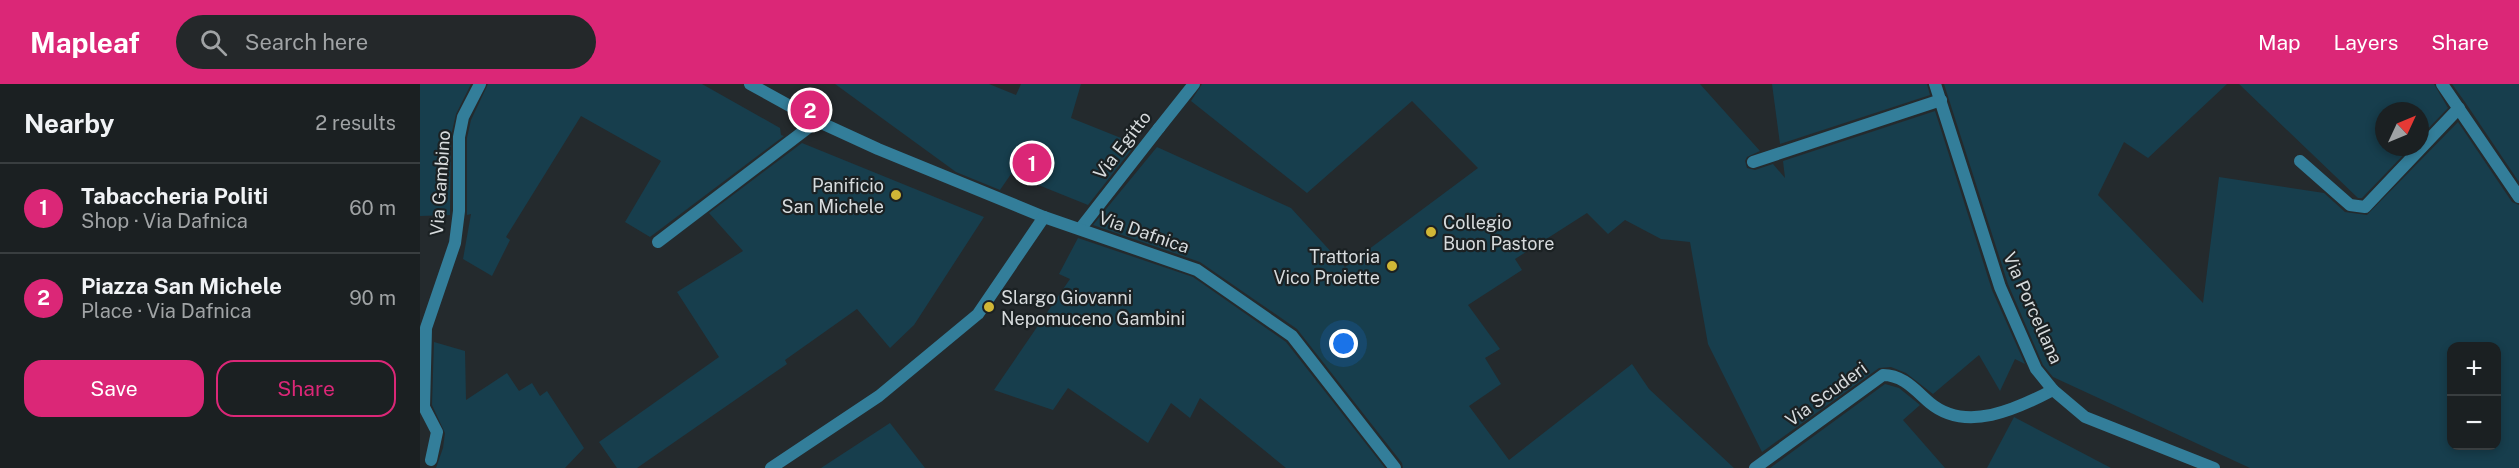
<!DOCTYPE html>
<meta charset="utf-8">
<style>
:root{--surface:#1b2022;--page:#24282a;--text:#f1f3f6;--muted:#a0a3a5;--line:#393e40;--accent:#db2777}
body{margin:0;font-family:"Public Sans",sans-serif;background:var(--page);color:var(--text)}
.controls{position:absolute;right:18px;bottom:18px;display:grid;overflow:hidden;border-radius:12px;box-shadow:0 3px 9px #0003}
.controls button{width:54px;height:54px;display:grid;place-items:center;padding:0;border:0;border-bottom:2px solid var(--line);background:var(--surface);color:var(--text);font:30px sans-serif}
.compass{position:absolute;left:1955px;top:18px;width:54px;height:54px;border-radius:50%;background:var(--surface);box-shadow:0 3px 9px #0003;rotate:46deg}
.you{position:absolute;left:924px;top:260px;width:21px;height:21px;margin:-15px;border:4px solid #fff;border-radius:50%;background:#1a73e8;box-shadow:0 0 0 9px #1a73e833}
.badge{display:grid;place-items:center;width:39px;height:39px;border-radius:50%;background:var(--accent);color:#fff;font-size:20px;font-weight:700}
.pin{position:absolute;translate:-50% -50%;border:3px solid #fff;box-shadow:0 2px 6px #0006}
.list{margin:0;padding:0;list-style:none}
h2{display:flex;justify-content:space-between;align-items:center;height:78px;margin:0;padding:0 24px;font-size:26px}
h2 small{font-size:20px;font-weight:400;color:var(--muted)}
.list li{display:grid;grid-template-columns:39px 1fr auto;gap:18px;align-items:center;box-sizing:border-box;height:90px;padding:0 24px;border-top:2px solid var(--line)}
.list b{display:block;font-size:22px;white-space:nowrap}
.list p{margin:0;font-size:20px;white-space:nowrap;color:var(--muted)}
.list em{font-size:20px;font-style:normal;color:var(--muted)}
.actions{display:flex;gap:12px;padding:18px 24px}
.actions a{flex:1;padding:14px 0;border:2px solid var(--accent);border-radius:18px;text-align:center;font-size:21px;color:var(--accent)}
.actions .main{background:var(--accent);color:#fff}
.icon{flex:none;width:33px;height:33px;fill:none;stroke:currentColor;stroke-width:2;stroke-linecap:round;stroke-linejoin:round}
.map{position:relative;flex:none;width:2099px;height:384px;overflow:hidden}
header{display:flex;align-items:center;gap:36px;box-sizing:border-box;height:84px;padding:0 30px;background:var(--accent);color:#fff}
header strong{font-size:28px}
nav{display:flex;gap:33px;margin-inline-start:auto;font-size:21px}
.search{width:420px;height:54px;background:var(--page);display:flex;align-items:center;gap:15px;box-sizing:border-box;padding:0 21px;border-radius:33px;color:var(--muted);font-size:22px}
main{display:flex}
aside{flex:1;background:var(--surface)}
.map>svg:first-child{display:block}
.building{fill:#173e4d;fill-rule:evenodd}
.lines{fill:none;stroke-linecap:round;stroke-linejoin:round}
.pedestrian{stroke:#337e9a;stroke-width:12}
.minor{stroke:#337e9a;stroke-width:12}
.poi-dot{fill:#d1b736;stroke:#1b2123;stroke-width:2}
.labels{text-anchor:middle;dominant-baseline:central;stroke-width:4.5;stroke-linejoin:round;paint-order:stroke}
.street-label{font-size:18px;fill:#d7dbdd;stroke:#1b2123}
.poi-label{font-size:18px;fill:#d7dbdd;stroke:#1b2123;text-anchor:end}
</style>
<header>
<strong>Mapleaf</strong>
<div class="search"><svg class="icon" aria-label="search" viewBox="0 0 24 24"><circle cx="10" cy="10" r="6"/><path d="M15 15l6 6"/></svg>Search here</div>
<nav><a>Map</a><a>Layers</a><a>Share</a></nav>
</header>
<main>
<aside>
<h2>Nearby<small>2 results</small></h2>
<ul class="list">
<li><span class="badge">1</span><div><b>Tabaccheria Politi</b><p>Shop · Via Dafnica</p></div><em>60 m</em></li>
<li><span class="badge">2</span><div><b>Piazza San Michele</b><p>Place · Via Dafnica</p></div><em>90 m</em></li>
</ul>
<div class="actions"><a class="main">Save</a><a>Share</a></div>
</aside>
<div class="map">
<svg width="2099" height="384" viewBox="0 0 2099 384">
<rect width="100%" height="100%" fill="#242a2d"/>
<g class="building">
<polygon points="0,0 51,0 36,30 31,52 30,131 0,132"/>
<polygon points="68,0 282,0 360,44 361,51 364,52 230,153 205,138 241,77 161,32 86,153 90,156 72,192 43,175 51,130 47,131 47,54 51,36"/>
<polygon points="415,0 569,0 596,11 601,0 661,0 651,34 716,60 668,121 591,90 580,106 536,88"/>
<polygon points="782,0 1280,0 1340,67 1327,73 1325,77 1327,84 1335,86 1353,80 1365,94 1363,77 1515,27 1572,206 1605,280 1595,275 1580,307 1559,271 1513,310 1486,289 1471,283 1459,284 1342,368 1288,260 1270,158 1241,155 1205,136 1188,150 1167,129 1095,175 1102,186 1048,221 1080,265 1065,274 1081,300 1049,322 1089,376 1212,280 1229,305 1314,384 983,384 982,379 877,245 780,178 673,141 737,63 871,124 925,183 1058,84 992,17 887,109 771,17"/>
<polygon points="1352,0 1507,0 1510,11 1360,60"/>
<path d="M1524 0H1807L1728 74 1704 58 1678 111 1783 219 1799 93 1904 109 1925 128 1947 131 2038 38 2092 118 2099 121V384H1830L1633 293 1623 281 1588 200ZM2031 262H2076V362H2031Z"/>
<polygon points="1819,0 2014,0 2028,24 2000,53 2000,27 1964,27 1964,63 1991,63 1942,114 1938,114"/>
<polygon points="2032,0 2099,0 2099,98 2045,18"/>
<polygon points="382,59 564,133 494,241 470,264 437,225 365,276 367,280 217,384 197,384 179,358 299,273 257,208 323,167 289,129"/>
<polygon points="658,154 773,193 866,258 965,384 866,384 780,314 770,334 751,319 728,359 648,304 633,326 574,306 650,195 639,190"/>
<polygon points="14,258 45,267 46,316 87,289 99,307 112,299 120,312 127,307 164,364 145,384 16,384 23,364 25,349 12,321"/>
<polygon points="1465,300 1479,304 1500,321 1483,336 1525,384 1350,384"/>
<polygon points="1594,333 1691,384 1567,384"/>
<polygon points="470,339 505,384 401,384"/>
</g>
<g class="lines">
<g class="pedestrian">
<polyline points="1333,78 1521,16"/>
<polyline points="660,145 739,44"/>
<path d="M1335 384 1463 291C1483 291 1495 306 1510 319 1546 349 1597 325 1633 306"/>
</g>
<g class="minor">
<polyline points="330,0 397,37 458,65 624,133 777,186 872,252 975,384"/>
<polyline points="1515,0 1580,203 1616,285 1633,306 1665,333 1794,384"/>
<polyline points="2022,0 2099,113"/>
<polyline points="739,44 774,0"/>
<polyline points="1880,77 1930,121 1945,123 2039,24"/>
<polyline points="238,158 397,37"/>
<polyline points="11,376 17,348 4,323 6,244 35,159 39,127 39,53 43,33 60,0"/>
<polyline points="351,384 459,312 558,230 624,133"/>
</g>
</g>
<g class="poi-dot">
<circle cx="476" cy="111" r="6"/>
<circle cx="1011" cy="148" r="6"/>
<circle cx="972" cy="182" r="6"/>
<circle cx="569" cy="223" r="6"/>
</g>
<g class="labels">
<g class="street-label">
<text transform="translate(702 61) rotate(-52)">Via Egitto</text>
<text transform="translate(20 99) rotate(-86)">Via Gambino</text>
<text transform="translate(724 148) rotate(19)">Via Dafnica</text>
<text transform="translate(1613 224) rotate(66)">Via Porcellana</text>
<text transform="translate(1406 310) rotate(-36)">Via Scuderi</text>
</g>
<g class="poi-label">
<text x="464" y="101">Panificio<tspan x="464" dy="21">San Michele</tspan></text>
<text x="1023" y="138" text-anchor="start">Collegio<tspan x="1023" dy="21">Buon Pastore</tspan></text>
<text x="960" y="172">Trattoria<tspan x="960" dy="21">Vico Proiette</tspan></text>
<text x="581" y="213" text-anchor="start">Slargo Giovanni<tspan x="581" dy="21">Nepomuceno Gambini</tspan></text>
</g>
</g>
</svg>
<div class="controls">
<button>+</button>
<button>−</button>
</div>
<svg class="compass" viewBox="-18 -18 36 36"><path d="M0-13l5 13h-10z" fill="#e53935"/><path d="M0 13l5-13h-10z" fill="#a0a3a5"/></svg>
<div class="you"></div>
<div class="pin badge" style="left:612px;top:79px">1</div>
<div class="pin badge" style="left:390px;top:26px">2</div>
</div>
</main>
